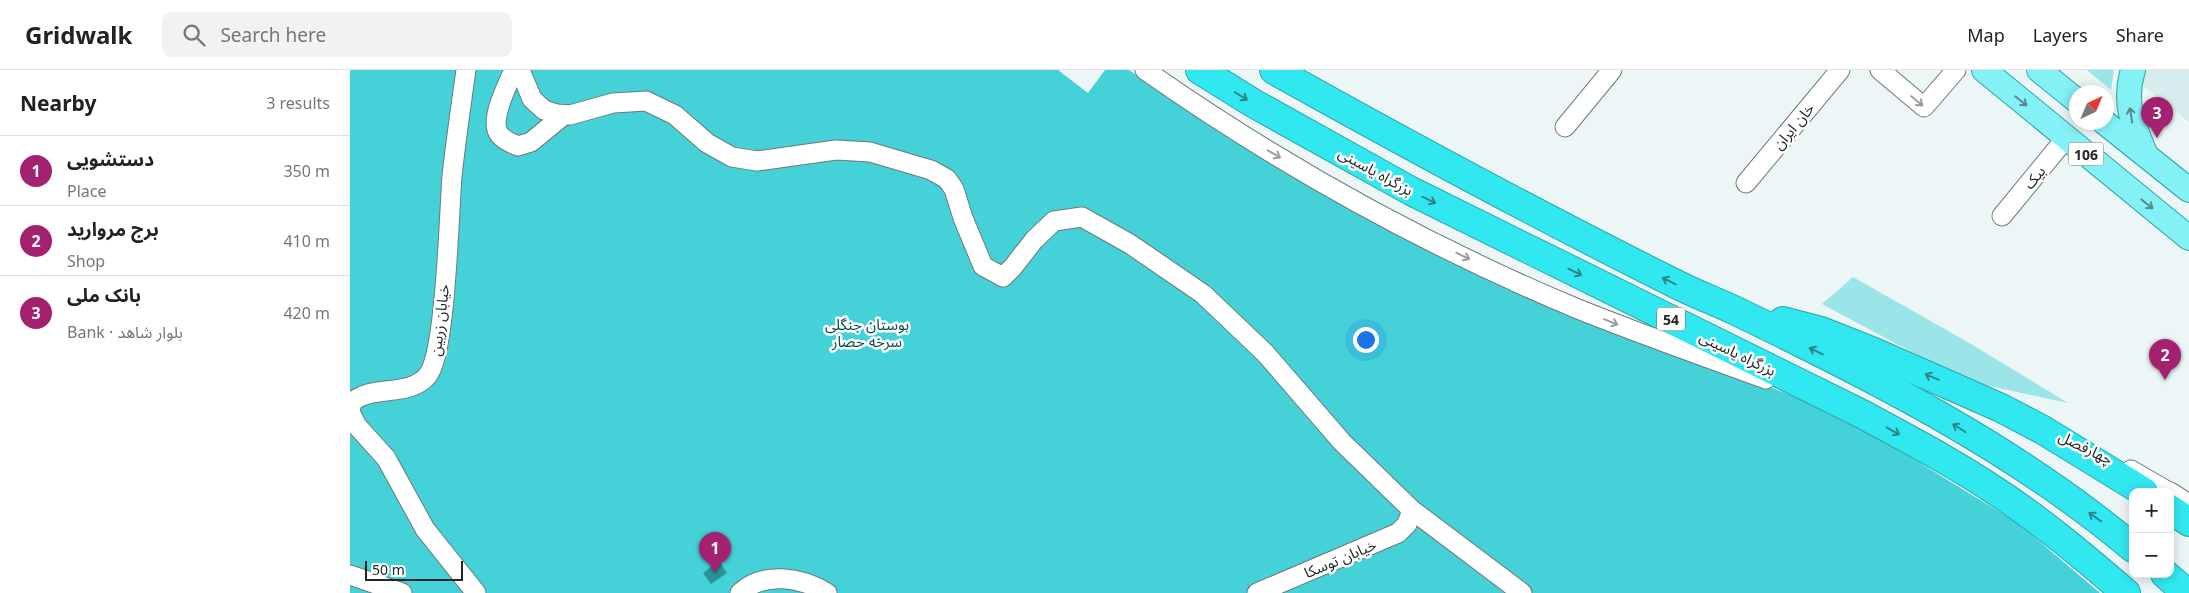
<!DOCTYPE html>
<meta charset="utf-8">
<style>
:root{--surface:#fff;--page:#f2f2f2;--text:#222;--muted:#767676;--line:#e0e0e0;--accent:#a4216f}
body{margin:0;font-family:"Noto Sans","Noto Sans Arabic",sans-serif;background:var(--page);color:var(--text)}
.controls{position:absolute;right:15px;bottom:15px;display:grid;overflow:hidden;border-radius:10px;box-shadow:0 2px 12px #0003}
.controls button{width:45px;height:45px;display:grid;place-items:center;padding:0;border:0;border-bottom:1px solid var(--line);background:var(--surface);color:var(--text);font:25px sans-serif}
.compass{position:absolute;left:1719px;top:15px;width:45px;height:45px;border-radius:50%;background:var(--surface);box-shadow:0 2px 12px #0003;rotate:44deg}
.scale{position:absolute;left:15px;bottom:12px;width:98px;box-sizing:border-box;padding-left:5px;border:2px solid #222526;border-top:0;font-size:14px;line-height:18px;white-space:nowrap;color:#222526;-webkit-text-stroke:4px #fff;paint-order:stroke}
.you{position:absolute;left:1015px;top:269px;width:18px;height:18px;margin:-12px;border:4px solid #fff;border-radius:50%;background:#1a73e8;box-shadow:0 0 0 8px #1a73e833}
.badge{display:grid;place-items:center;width:32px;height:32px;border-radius:50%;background:var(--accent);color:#fff;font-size:16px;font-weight:700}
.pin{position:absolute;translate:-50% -41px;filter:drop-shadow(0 1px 2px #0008)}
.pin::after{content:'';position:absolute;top:26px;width:18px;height:15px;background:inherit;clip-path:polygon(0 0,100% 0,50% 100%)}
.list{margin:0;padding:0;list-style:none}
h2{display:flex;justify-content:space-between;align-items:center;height:65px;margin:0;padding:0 20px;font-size:21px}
h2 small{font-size:16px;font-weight:400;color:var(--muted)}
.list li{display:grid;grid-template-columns:32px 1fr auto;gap:15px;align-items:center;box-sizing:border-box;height:70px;padding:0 20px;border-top:1px solid var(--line)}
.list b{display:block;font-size:19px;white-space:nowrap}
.list p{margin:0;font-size:16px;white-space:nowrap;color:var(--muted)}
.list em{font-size:16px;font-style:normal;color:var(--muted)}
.icon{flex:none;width:28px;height:28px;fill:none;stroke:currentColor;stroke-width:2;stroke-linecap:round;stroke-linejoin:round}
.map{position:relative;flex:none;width:1839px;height:523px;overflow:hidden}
header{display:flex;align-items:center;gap:30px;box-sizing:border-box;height:70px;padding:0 25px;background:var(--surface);border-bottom:1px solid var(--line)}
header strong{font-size:24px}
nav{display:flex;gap:28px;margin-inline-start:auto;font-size:18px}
.search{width:350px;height:45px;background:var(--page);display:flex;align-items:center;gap:12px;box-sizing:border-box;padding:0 18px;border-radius:10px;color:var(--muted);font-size:19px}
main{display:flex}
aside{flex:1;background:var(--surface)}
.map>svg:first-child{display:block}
.built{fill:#d8eced}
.green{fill:#9be5e9}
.forest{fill:#45d1d8}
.building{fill:#29959a}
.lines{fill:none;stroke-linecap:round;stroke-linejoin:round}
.minor-casing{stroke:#6f7878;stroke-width:21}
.major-casing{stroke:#2ca4a9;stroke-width:26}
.highway-casing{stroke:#2ca4a9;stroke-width:30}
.minor{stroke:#fff;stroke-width:19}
.major{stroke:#84f1f6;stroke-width:24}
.highway{stroke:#32e8f0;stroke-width:28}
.oneway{stroke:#2a868b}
.oneway2{stroke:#9c9d9d}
.oneway3{stroke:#538b8e}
.labels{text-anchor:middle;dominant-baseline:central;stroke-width:5;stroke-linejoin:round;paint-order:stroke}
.shield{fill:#fff;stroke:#646667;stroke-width:1}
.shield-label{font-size:14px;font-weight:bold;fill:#222526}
.street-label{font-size:15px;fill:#222526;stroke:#fff}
.park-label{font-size:15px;fill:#06474a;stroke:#fff}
</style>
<header>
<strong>Gridwalk</strong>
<div class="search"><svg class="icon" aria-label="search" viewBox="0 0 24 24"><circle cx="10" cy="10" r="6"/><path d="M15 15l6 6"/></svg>Search here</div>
<nav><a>Map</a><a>Layers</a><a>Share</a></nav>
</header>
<main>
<aside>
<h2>Nearby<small>3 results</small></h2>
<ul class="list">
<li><span class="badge">1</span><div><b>دستشویی</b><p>Place</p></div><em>350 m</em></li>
<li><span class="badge">2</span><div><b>برج مروارید</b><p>Shop</p></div><em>410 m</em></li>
<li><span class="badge">3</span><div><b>بانک ملی</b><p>Bank · بلوار شاهد</p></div><em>420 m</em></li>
</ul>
</aside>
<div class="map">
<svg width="1839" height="523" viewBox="0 0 1839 523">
<rect width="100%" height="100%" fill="#ecf6f6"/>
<polygon class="built" points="1773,0 1839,0 1839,52"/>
<g class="green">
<polygon points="1737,0 1764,0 1761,20"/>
<polygon points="1503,207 1621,274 1718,333 1616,311 1472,234"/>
</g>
<polygon class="forest" points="0,0 708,0 738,23 755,0 779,0 823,29 1004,138 1397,308 1463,334 1517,362 1562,388 1669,454 1750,523 0,523"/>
<polygon class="building" points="369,491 377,503 361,514 353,503"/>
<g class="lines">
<defs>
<g id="minor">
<path d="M116 0C111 35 106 70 102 106 99 143 96 281 78 305 60 328 23 314 2 332L0 342 7 356 36 388 75 459 126 523"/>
<path d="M164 0C158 14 142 44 147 60 150 69 161 73 168 76L181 72 214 45"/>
<polyline points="170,0 182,29 194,40 207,44 220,45 263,33 296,31 325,45 357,73 382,87 407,91 486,80 520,82 581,100 597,109 604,119 613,148 633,196 653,207 663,197 684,170 704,151 732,147 780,174 853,224 915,283 992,372 1062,440 1172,523"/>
<path d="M795 0C929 94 1077 176 1228 239 1290 264 1353 286 1416 309"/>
<polyline points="1530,0 1574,37 1606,0"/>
<polyline points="1215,57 1262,0"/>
<polyline points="1396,113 1490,0"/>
<polyline points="1652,146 1716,68"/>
<polyline points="1781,400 1819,422"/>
<polyline points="1820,422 1839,434"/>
<polyline points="0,505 52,523"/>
<path d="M390 523C414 501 451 507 477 523"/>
<polyline points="907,523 1048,463 1057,454 1062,440"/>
</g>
<g id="major">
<polyline points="1634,0 1839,168"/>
<polyline points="1689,0 1726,30"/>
<path d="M1783 0C1773 32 1783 54 1795 83"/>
<polyline points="1754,52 1839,120"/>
</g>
<g id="highway">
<path d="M850 0 903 33 1061 121 1512 344C1558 369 1604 393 1647 422 1693 452 1735 488 1776 523"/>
<path d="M924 0C1058 75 1193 148 1330 216 1348 225 1367 232 1384 240 1523 307 1664 378 1783 478"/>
<polyline points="1433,251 1471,261 1524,282 1651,338 1693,360 1794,422"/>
<polyline points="1820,439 1839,452"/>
<polyline points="1815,504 1837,523"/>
</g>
</defs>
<use href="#minor" class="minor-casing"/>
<use href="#major" class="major-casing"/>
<use href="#highway" class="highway-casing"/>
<use href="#minor" class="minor"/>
<use href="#major" class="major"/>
<use href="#highway" class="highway"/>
</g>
<defs><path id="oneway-shaft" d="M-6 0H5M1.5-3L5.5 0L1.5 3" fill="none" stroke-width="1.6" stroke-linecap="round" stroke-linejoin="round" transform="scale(1.25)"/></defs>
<g class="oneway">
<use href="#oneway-shaft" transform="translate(891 26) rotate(32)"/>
<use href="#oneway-shaft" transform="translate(1079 130) rotate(26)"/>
<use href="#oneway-shaft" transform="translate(1225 202) rotate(26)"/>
<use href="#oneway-shaft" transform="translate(1319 211) rotate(-153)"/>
<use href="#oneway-shaft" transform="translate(1466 281) rotate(-154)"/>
<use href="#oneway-shaft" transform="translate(1582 307) rotate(-157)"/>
<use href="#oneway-shaft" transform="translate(1609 358) rotate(-148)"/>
<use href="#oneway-shaft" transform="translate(1543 361) rotate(29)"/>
<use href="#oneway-shaft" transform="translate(1745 447) rotate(-145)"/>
</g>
<g class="oneway2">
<use href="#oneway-shaft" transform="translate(1567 31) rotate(40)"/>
<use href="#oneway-shaft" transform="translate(924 84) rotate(30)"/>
<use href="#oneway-shaft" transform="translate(1113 186) rotate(26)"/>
<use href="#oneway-shaft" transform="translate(1261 252) rotate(22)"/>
</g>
<g class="oneway3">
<use href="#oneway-shaft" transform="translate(1671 31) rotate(39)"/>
<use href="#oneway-shaft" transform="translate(1781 45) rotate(-99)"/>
<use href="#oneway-shaft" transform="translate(1797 134) rotate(39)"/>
</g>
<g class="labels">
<g class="shield">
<rect x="1718.5" y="72.5" width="35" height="23" rx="4"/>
<rect x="1307" y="237.5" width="28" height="23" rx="4"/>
</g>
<g class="shield-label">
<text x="1736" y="84">106</text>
<text x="1321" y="249">54</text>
</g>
<g class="street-label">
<text transform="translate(1443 56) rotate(-50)">خان ایران</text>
<text transform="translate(1026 101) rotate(29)">بزرگراه یاسینی</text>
<text transform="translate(1684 107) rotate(-51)">بیک</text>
<text transform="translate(89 250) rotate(-83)">خیابان زربین</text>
<text transform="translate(1388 283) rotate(26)">بزرگراه یاسینی</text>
<text transform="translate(1736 377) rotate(26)">چهارفصل</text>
<text transform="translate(990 488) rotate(-23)">خیابان توسکا</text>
</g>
<g class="park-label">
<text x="517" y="254">بوستان جنگلی<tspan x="517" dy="17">سرخه حصار</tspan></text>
</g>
</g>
</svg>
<div class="controls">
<button>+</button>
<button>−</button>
</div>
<svg class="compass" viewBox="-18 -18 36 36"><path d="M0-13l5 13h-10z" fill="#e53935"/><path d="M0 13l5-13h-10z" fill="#767676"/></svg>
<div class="scale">50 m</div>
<div class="you"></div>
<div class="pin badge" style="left:365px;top:503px">1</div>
<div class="pin badge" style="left:1815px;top:310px">2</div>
<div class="pin badge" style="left:1807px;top:68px">3</div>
</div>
</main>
